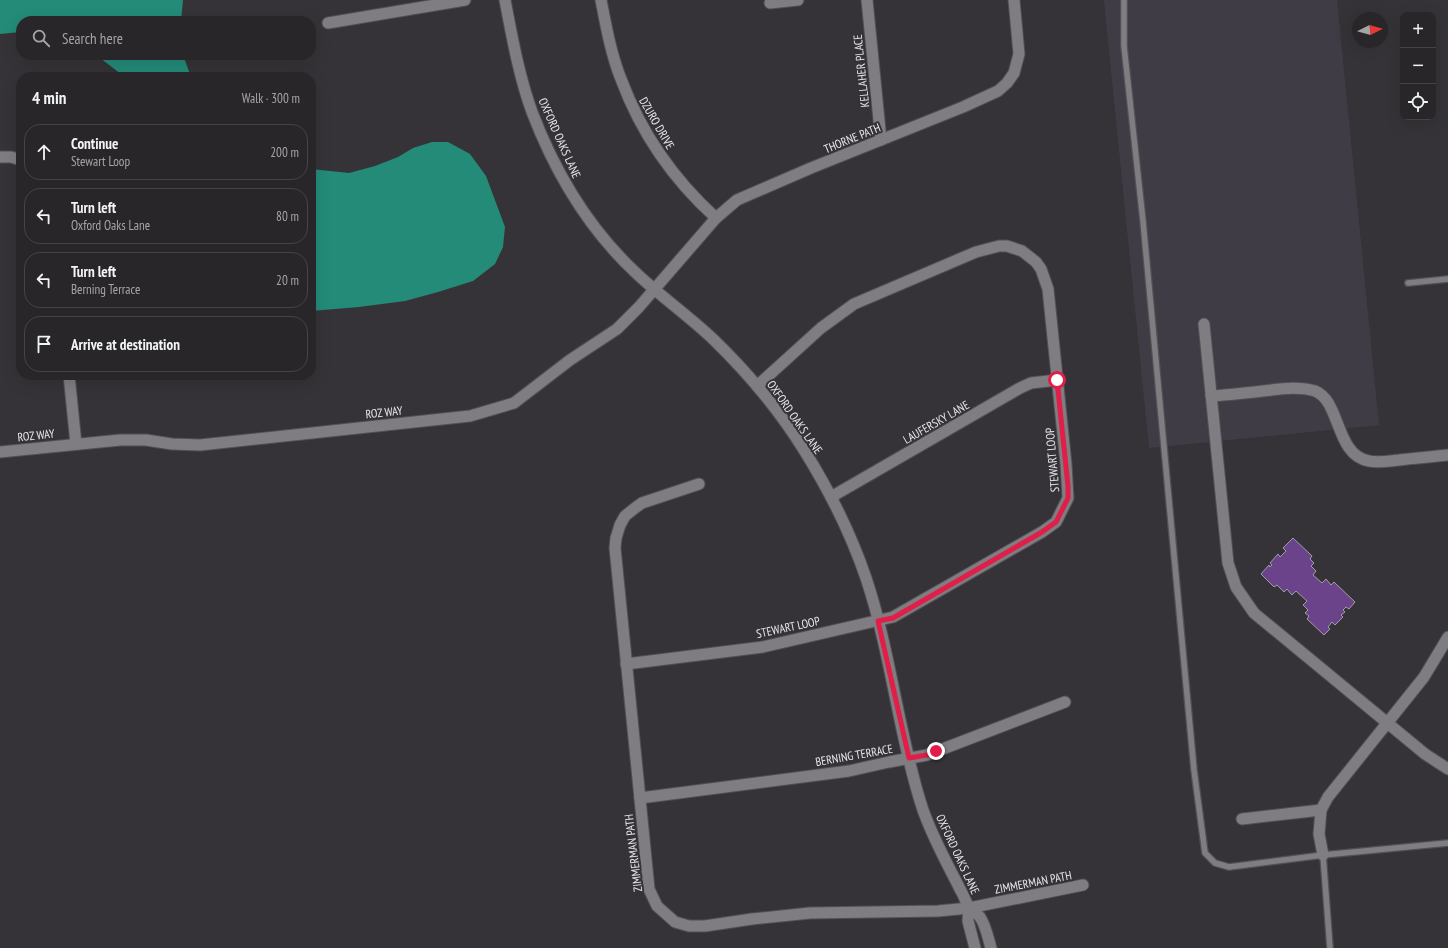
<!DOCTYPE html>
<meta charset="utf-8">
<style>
:root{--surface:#282629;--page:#343235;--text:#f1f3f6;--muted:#a5a5a8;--line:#444346}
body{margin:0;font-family:"PT Sans Narrow",sans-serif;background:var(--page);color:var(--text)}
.controls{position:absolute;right:12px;top:12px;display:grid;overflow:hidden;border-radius:8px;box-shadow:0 4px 16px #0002}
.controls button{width:36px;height:36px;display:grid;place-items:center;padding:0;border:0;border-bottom:1px solid var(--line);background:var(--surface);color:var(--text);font:20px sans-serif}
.compass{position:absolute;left:1352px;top:12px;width:36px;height:36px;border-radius:50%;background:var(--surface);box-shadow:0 4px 16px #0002;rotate:84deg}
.stop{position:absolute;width:12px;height:12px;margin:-9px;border:3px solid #e11d48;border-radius:50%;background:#fff}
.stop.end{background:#e11d48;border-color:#fff;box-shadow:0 1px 4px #0008}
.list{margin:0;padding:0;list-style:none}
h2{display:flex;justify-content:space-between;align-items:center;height:52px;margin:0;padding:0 16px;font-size:17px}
h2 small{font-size:13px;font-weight:400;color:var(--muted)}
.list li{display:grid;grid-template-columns:26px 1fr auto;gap:12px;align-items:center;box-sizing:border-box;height:56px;margin:0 8px 8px;padding:0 8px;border:1px solid var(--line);border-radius:16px}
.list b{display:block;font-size:15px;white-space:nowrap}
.list p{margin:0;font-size:13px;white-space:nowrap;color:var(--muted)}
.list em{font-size:13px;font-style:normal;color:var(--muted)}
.icon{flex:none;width:22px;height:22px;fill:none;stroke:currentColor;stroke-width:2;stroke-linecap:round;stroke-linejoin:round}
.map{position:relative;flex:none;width:1448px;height:948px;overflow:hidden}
.search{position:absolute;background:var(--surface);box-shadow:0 4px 16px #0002;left:16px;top:16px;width:300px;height:44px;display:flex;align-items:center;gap:10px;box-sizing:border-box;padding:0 14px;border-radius:16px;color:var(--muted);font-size:15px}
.panel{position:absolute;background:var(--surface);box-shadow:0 4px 16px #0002;left:16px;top:72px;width:300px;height:308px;border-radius:16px}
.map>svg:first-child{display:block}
.built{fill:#403c45}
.water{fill:#248b79}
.building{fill:#6a438b;stroke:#a09ea2}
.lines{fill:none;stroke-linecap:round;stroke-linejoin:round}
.service-casing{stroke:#515053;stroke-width:8}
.minor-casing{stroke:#515053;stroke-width:13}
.service{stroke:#7f7d81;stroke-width:5.5}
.minor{stroke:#7f7d81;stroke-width:11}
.route{stroke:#e11d48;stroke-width:5}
.labels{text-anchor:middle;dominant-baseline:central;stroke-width:4;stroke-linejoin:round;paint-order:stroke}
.street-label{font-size:12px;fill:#e7e6e9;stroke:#353337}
</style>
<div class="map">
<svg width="1448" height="948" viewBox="0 0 1448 948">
<rect width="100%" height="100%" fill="#353337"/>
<polygon class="built" points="1104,0 1337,0 1379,425 1149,448"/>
<g class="water">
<polygon points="0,0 183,0 181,21 21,21 21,32 0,34"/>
<polygon points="96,55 183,55 191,77 125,77"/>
<polygon points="432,142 448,142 470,154 486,176 505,227 503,247 495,264 473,281 438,292 405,301 359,307 311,311 311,169 349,173 375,166 398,157 413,148"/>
</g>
<polygon class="building" points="1293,538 1312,556 1310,559 1314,563 1311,566 1316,571 1313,575 1322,583 1326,579 1331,585 1334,582 1355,602 1349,609 1346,607 1343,610 1345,612 1341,615 1343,617 1335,625 1332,622 1328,627 1330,629 1324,635 1307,619 1309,616 1305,613 1308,610 1303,605 1307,601 1296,591 1292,595 1287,589 1284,592 1277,585 1274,587 1261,574 1269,565 1270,567 1272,565 1270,563 1278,554 1280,557 1286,551 1283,548"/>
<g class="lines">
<defs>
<g id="service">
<polyline points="1124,0 1124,46 1143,221 1194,770 1205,853 1215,863 1229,867 1323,855 1330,948"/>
<polyline points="1408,283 1448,279"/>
<polyline points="1323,855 1448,843"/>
</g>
<g id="minor">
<path d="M505 0C512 37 519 76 532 112 555 172 588 228 635 272 660 296 689 316 714 340 748 373 779 410 804 450 829 490 851 534 866 578 891 653 898 732 922 807 932 837 947 863 961 891 964 896 966 902 968 906 971 911 977 913 980 917 986 926 988 938 991 948"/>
<path d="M601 0C606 26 611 54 621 79 641 133 674 180 716 218"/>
<polyline points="867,0 881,140"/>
<polyline points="770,3 798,0"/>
<polyline points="328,23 465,0"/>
<polyline points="0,157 11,157 21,160"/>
<polyline points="1204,324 1228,563 1236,587 1254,613 1425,754 1448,769"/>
<polyline points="69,375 76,444"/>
<path d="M1211 396C1229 395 1246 393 1263 391 1280 389 1299 386 1315 391 1341 401 1335 455 1369 461 1379 463 1389 461 1399 460 1415 458 1432 457 1448 455"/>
<polyline points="0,452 120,440 146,440 172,444 200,445 470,416 514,403 570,360 617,329 639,307 716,218 737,200 811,168 963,107 998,91 1007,83 1014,73 1019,54 1014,0"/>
<polyline points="699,484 642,503 635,508 625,516 620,525 616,538 615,548 649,889 657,906 675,922 689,926 705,926 752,919 810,913 938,911 969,908 1083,885"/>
<polyline points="831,497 1020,388 1031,383 1057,380"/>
<polyline points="626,664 763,647 893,617 1042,532 1056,522 1068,498 1066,464 1048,289 1041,269 1036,262 1022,251 1007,246 999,246 976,252 854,304 821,328 757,386"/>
<polyline points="640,798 849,771 889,762 927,755 1065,702"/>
<polyline points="1242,819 1321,810"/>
<polyline points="1323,855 1319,834 1321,810 1328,797 1424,677 1448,637"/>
<polyline points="969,908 968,921 975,948"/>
</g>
</defs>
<use href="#service" class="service-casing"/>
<use href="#minor" class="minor-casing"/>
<use href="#service" class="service"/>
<use href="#minor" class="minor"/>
</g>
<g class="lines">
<polyline class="route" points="936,751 927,755 909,758 878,621 893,618 1042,532 1056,522 1068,498 1068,486 1057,380"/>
</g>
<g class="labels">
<g class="street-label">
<text transform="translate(861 71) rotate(-96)">KELLAHER PLACE</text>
<text transform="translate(657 123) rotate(60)">DZURO DRIVE</text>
<text transform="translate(560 138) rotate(66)">OXFORD OAKS LANE</text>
<text transform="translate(852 138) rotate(-22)">THORNE PATH</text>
<text transform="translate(384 412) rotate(-6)">ROZ WAY</text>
<text transform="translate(795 417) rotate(55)">OXFORD OAKS LANE</text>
<text transform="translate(936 422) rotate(-30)">LAUFERSKY LANE</text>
<text transform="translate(36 435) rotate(-6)">ROZ WAY</text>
<text transform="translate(1052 460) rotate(-95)">STEWART LOOP</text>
<text transform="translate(788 627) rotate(-12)">STEWART LOOP</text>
<text transform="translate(854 755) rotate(-10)">BERNING TERRACE</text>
<text transform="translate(633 853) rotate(-97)">ZIMMERMAN PATH</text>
<text transform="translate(958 854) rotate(65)">OXFORD OAKS LANE</text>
<text transform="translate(1033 882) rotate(-11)">ZIMMERMAN PATH</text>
</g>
</g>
</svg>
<div class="controls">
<button>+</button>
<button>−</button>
<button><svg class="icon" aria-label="locate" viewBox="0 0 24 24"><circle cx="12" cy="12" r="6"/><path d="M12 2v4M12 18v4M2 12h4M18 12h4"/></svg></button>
</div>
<svg class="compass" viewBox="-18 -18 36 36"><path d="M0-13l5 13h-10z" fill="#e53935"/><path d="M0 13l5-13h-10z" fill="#a5a5a8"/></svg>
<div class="stop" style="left:1057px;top:380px"></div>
<div class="stop end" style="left:936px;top:751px"></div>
<div class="search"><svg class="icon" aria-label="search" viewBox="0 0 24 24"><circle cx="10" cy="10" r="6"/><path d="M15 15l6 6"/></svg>Search here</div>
<section class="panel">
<h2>4 min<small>Walk · 300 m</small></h2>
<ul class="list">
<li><svg class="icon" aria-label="ahead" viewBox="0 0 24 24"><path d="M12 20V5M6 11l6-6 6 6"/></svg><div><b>Continue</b><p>Stewart Loop</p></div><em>200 m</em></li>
<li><svg class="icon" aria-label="left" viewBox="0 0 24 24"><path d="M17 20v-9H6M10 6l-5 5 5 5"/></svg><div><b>Turn left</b><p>Oxford Oaks Lane</p></div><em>80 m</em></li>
<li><svg class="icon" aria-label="left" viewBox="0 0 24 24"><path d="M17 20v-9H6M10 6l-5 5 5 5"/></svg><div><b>Turn left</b><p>Berning Terrace</p></div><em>20 m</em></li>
<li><svg class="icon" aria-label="arrive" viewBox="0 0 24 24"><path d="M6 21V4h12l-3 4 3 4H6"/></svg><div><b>Arrive at destination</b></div></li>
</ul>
</section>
</div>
